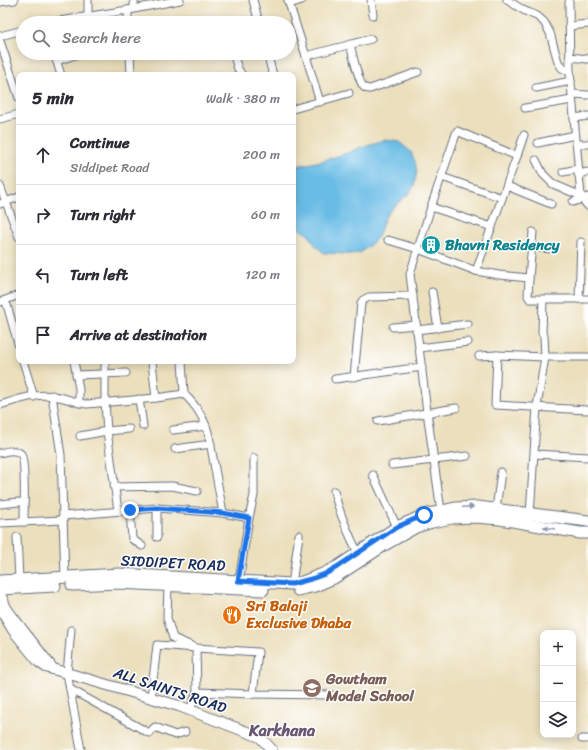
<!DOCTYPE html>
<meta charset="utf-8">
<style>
:root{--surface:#fff;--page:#f7f7f7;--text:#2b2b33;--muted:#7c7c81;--line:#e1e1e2}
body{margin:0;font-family:Sriracha,sans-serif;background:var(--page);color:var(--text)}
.controls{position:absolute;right:12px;bottom:12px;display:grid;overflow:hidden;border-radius:8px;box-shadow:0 2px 10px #0003}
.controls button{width:36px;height:36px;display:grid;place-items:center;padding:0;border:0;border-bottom:1px solid var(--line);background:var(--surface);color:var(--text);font:20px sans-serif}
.stop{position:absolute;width:12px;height:12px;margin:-9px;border:3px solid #1a73e8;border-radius:50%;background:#fff}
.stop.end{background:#1a73e8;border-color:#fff;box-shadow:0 1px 4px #0008}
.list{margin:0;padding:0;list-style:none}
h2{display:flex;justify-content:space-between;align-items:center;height:52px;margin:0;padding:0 16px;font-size:17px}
h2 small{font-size:13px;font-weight:400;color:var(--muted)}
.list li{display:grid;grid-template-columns:26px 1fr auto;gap:12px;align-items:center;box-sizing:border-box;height:60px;padding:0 16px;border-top:1px solid var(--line)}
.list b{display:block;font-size:15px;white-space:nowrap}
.list p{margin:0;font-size:13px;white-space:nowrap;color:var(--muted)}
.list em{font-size:13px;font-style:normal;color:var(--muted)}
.icon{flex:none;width:22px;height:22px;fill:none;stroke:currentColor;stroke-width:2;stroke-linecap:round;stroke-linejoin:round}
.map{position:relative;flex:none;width:588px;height:750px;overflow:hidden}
.search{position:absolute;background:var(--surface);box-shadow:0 2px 10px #0003;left:16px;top:16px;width:280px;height:44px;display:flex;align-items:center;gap:10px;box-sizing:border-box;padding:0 14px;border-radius:22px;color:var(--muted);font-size:15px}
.panel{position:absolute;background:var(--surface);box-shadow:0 2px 10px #0003;left:16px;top:72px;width:280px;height:292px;border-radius:8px}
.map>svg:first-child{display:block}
.water{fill:#69bce5;stroke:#4276a2}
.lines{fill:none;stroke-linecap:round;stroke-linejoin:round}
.street-casing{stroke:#646d7f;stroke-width:9}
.secondary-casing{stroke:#646d7f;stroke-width:12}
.primary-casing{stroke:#646d7f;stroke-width:13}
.street{stroke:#fff;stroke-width:7}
.secondary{stroke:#fff;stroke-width:10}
.primary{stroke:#fff;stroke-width:11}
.oneway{fill:#8d97ae}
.route{stroke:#1a73e8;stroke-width:5}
.labels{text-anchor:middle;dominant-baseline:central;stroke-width:3;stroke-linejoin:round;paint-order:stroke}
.culture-label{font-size:15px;font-weight:bold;fill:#0d838f;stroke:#fff;text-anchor:start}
.street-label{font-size:15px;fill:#1b2f5e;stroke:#fff}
.food-label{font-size:15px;font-weight:bold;fill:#c56008;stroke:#fff;text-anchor:start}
.education-label{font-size:15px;font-weight:bold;fill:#785e54;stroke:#fff;text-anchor:start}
.neighbourhood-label{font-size:16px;font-weight:bold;fill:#685772;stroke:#fff}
</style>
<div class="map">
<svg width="588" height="750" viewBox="0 0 588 750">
<rect width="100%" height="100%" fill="#fff"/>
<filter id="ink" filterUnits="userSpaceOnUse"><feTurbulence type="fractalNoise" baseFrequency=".025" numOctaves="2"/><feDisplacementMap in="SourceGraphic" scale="8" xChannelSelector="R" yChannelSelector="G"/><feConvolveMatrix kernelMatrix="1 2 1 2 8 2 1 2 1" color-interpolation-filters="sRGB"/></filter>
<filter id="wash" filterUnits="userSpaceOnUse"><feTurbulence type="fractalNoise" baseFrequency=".012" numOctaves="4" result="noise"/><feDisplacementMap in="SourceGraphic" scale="16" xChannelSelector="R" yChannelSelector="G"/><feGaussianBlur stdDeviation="0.9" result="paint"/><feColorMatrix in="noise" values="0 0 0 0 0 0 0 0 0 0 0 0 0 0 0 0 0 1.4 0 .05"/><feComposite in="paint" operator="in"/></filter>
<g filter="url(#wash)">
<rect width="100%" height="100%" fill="#ebdfbc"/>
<polygon class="water" points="384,140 393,141 399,142 411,152 415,162 417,171 414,186 409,194 394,206 385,217 378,237 370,245 360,253 349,254 324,253 315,245 309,235 293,225 293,167 322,161 350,152 361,147"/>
</g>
<g filter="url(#ink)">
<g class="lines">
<defs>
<g id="street">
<polyline points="88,0 88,17"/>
<polyline points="134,0 134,9"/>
<polyline points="253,0 259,23"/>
<polyline points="288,0 306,56 320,102"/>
<polyline points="371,0 373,15"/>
<polyline points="507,0 525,11 537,16 544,22 550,33 558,62 562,68 570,72"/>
<polyline points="0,2 14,0"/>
<polyline points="569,2 570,72 581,196 582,199 588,206"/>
<polyline points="289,4 302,0"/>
<polyline points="128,10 128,23"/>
<polyline points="47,23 134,9 180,0"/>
<polyline points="570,26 588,24"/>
<polyline points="0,36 23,30"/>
<polyline points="0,41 19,98"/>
<path d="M350 44C352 52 359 84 364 87 366 89 368 89 370 89L418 72"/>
<polyline points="54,53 61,75"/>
<polyline points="130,53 131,75"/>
<polyline points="233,53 238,69 242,75"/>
<polyline points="267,53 273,75"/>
<polyline points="306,56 371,39"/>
<polyline points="570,57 588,59"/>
<polyline points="57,61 81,53"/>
<polyline points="536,88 571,81"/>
<polyline points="572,94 588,95"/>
<polyline points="525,108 572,100"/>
<polyline points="293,109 349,93"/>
<polyline points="574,118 588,116"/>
<polyline points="0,119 19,114"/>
<polyline points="538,143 575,135"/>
<polyline points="576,144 588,144"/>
<polyline points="536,160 543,174 553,184 581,196"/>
<polyline points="563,172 578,169"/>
<polyline points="578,174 588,172"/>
<polyline points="442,177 502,198"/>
<polyline points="0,186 19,237"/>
<polyline points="507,186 551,204"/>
<polyline points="573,202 588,197"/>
<polyline points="0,204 19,197"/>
<polyline points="431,207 492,227"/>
<polyline points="388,240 418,249 476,271 499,275 529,278 528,296 530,299 588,299"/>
<polyline points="531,247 552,249"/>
<polyline points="476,271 517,156"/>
<polyline points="529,278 533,232"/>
<polyline points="432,292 438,328"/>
<polyline points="579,299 581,242"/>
<polyline points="0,302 19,295"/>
<polyline points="7,305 19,347"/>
<polyline points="393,327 416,325"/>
<polyline points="416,330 468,324"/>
<polyline points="542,333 543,299"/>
<polyline points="419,348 468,342"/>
<polyline points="497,355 495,405 588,410"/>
<polyline points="479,356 497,355 545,357 588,357"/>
<polyline points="23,361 34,397"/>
<polyline points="74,361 79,389 79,403"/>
<polyline points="105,361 105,402 107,431 118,511"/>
<polyline points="182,361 184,394"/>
<polyline points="152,362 156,398"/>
<polyline points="76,375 126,373"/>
<polyline points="354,377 361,303 363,300 369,297 413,296"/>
<polyline points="335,379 422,367"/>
<polyline points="52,395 61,455 63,516"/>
<polyline points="139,399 143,426"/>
<path d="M0 405C17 400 36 393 53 396 65 397 75 403 87 404L156 398 184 394C197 406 205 419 209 436L223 513"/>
<polyline points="378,421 456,408"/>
<polyline points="173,430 206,426"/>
<polyline points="80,436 107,431 129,429"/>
<polyline points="175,449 211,444"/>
<path d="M0 453C6 451 16 449 21 454 26 461 24 511 24 522"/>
<polyline points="535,454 588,457"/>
<polyline points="392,465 467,456"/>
<polyline points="373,475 397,527"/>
<polyline points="114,487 172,486 197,491"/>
<path d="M334 491C339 513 348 533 358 553"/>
<polyline points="0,504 19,502"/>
<polyline points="496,509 501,472"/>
<polyline points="130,510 132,539 142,546"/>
<polyline points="441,511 427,412 410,274 431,207 457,131 517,156 524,135"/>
<polyline points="530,514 537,407 545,357 544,336"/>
<polyline points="249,518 254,495 254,458"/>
<polyline points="0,523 63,520"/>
<polyline points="17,537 19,579"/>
<polyline points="157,537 157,508"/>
<polyline points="65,578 63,516 157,508 223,513 249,518 239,581"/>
<polyline points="292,584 299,535"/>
<polyline points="168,585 167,618 173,638 196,648 258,652 253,694 331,695"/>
<polyline points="71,630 67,673 81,750"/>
<polyline points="70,689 149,733 155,727 175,735 185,732"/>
<polyline points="151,698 157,645 196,648 197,692 253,694"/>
<polyline points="190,710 197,692"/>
<polyline points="582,739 588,739"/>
</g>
<g id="secondary">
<polyline points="0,594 6,608 14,619 53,669"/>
<polyline points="0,608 13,630 39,662 46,667 179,706 260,737 272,750"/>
</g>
<g id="primary">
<polyline points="0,581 119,574 292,584 302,582 325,573 337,567 397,527 411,521 424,515 455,508 478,507 588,521"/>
<polyline points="72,585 118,583 263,590"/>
<polyline points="0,589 55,586"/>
<polyline points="298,590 315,586 334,578 386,544 416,527 432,522 452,518 475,517 500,519 580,533 588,533"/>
</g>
</defs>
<use href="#street" class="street-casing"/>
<use href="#secondary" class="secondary-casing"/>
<use href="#primary" class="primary-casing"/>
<use href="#street" class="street"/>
<use href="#secondary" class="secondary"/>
<use href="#primary" class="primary"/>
</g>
<defs><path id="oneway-solid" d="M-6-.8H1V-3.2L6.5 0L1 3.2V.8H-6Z"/></defs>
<g class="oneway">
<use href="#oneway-solid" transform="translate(468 507) rotate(-3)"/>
<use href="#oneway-solid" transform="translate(549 528) rotate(-170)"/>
</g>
</g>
<g class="lines" filter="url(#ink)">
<polyline class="route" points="130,510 157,508 223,513 249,518 238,581 292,584 311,579 325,574 337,567 397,527 424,515"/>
</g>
<defs>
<symbol id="building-disc" viewBox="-11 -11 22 22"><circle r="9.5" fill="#0f9aa8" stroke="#fff"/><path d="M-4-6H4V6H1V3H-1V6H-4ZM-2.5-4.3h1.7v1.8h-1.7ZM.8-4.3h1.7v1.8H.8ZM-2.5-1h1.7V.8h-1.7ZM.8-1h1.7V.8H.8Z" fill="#fff"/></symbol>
<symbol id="restaurant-disc" viewBox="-11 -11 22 22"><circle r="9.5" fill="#e8710a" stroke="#fff"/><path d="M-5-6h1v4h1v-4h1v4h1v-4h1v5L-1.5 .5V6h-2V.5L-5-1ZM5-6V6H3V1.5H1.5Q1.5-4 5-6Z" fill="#fff"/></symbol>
<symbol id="school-disc" viewBox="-11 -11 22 22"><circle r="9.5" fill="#8d6e63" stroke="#fff"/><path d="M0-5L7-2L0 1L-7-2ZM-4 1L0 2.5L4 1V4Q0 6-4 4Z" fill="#fff"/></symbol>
</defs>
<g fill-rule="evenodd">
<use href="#building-disc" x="420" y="234" width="22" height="22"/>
<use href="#restaurant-disc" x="221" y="604" width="22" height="22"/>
<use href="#school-disc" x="301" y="677" width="22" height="22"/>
</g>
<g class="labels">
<g class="culture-label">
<text x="445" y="245">Bhavni Residency</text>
</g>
<g class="street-label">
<text transform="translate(173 563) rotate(3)">SIDDIPET ROAD</text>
<text transform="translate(170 690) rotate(18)">ALL SAINTS ROAD</text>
</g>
<g class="food-label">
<text x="246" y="606">Sri Balaji<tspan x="246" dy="17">Exclusive Dhaba</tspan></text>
</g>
<g class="education-label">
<text x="326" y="679">Gowtham<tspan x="326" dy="17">Model School</tspan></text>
</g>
<g class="neighbourhood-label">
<text x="282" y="730">Karkhana</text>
</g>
</g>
</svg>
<div class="controls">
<button>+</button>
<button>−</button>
<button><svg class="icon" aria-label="layers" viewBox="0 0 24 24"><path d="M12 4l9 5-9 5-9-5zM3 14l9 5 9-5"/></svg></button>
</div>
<div class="stop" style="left:424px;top:515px"></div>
<div class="stop end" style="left:130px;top:510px"></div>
<div class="search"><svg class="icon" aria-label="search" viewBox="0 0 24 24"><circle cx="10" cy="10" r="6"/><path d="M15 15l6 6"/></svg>Search here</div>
<section class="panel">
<h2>5 min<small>Walk · 380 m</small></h2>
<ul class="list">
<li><svg class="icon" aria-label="ahead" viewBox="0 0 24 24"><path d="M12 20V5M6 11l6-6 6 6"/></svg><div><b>Continue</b><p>Siddipet Road</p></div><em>200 m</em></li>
<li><svg class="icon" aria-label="right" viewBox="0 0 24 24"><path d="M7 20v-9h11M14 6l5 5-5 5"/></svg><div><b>Turn right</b></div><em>60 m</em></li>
<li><svg class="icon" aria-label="left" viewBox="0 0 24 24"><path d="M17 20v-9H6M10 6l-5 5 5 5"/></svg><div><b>Turn left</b></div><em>120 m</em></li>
<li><svg class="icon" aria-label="arrive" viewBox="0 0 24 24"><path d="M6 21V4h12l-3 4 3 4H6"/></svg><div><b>Arrive at destination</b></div></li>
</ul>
</section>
</div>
